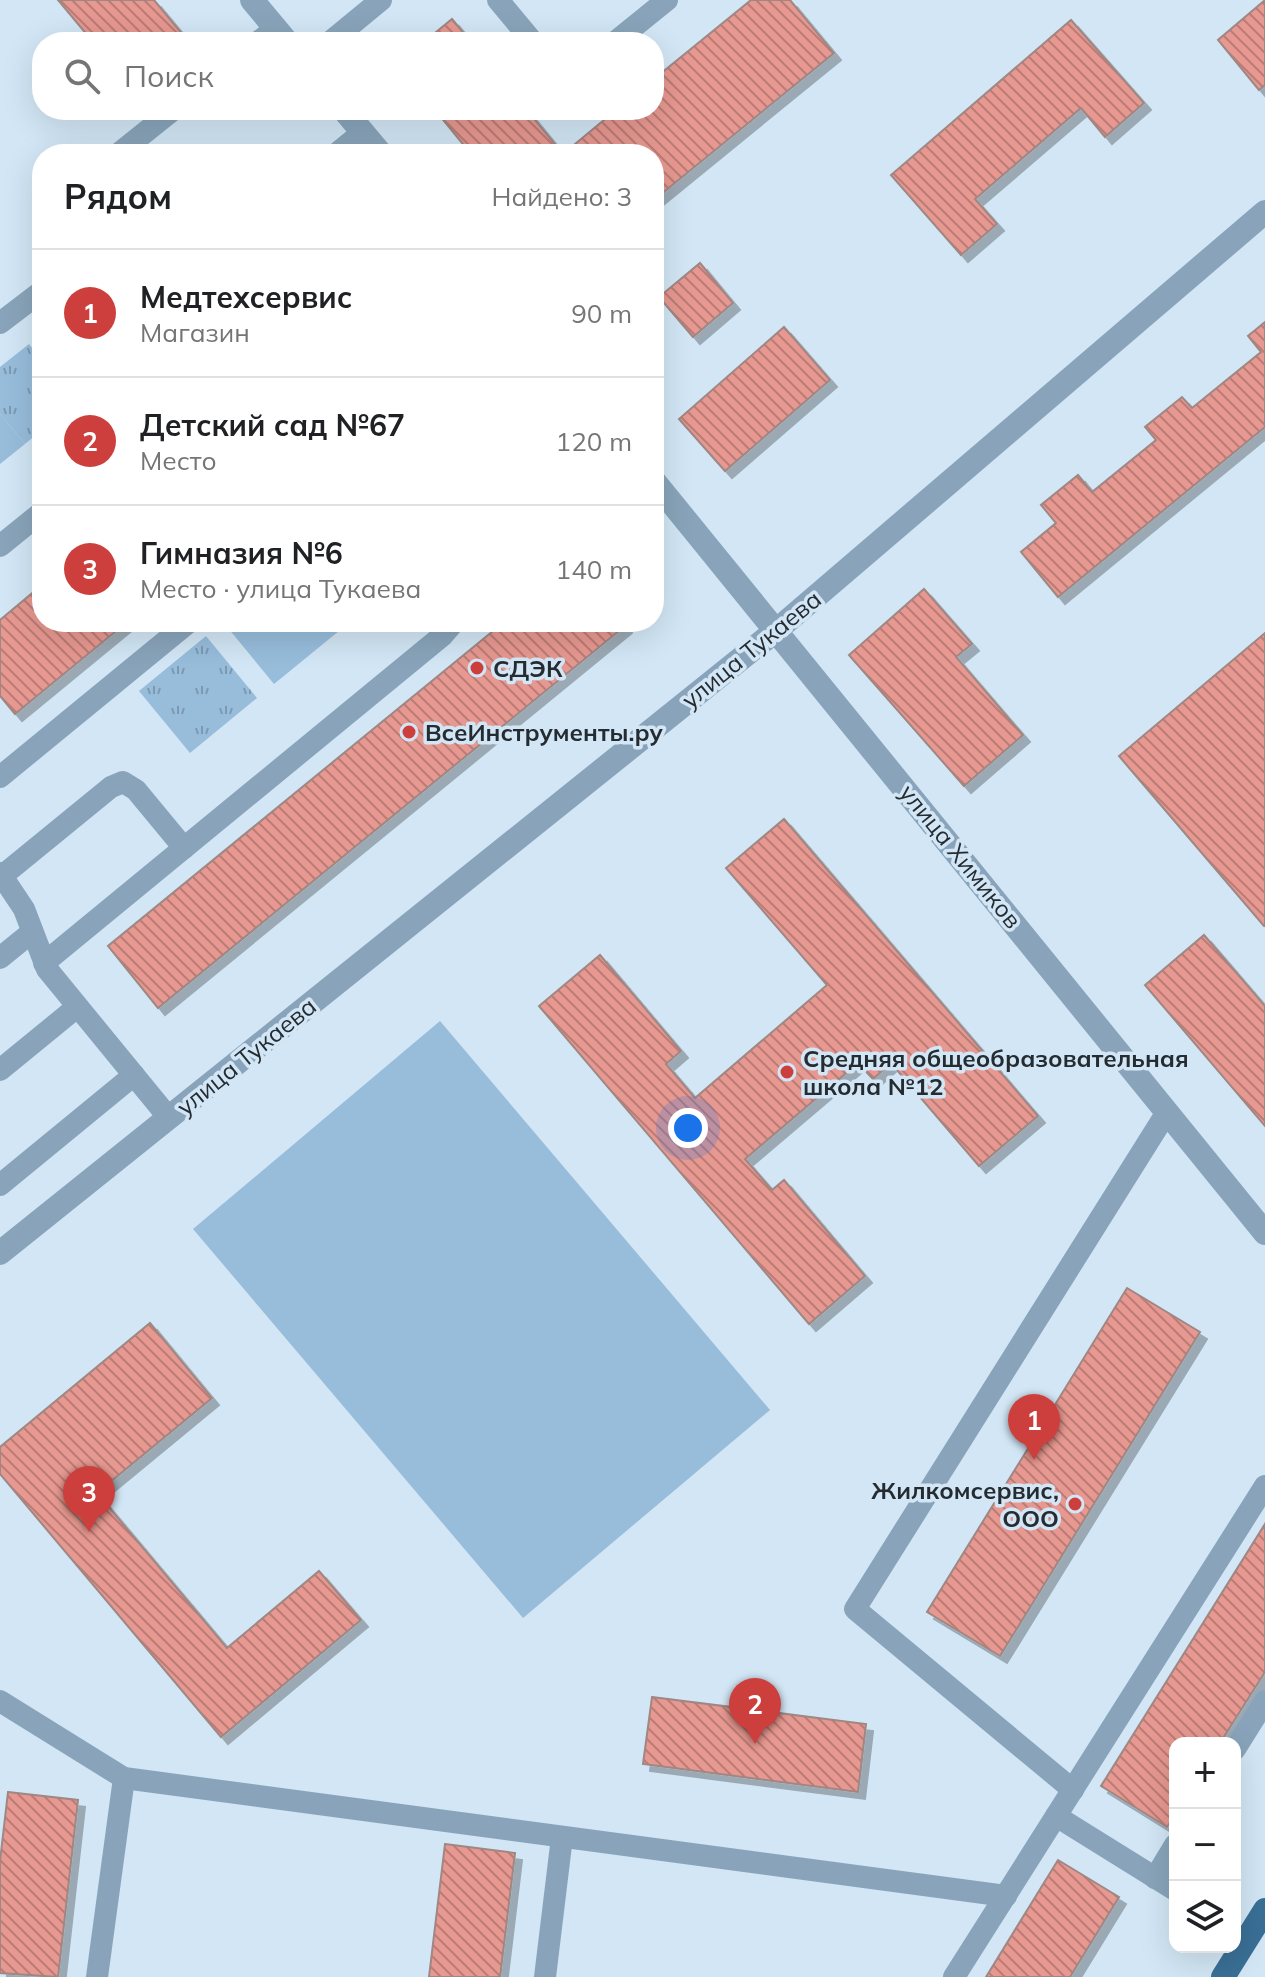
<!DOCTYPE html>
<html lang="ru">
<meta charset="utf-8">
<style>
:root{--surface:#fff;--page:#f6f6f6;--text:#202124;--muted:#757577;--line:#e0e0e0;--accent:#cd3f3d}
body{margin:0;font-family:Mulish,sans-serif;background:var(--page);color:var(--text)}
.controls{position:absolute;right:24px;bottom:24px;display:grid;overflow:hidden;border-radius:16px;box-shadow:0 8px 32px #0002}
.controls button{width:72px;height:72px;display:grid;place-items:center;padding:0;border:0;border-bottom:2px solid var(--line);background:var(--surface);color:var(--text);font:40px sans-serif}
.you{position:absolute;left:688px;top:1128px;width:28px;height:28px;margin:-20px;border:6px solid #fff;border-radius:50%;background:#1a73e8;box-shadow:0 0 0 12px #1a73e833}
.badge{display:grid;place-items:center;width:52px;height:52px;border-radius:50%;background:var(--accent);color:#fff;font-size:26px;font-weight:700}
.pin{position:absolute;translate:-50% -66px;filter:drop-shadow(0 2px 4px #0008)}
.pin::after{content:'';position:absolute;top:42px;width:28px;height:24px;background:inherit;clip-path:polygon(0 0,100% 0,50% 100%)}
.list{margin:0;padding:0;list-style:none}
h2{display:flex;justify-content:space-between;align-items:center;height:104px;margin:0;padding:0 32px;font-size:34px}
h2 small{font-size:26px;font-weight:400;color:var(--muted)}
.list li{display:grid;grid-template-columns:52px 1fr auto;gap:24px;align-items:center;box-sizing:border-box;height:128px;padding:0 32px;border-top:2px solid var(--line)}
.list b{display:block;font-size:30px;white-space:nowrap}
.list p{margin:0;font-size:26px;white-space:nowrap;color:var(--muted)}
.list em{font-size:26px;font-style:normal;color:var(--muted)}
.icon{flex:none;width:44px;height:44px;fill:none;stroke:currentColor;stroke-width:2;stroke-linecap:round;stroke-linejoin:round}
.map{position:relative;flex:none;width:1265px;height:1977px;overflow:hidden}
.search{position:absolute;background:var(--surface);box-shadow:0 8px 32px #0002;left:32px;top:32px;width:632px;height:88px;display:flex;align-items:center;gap:20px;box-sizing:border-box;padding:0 28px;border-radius:32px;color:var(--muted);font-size:30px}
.panel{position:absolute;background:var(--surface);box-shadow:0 8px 32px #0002;left:32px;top:144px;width:632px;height:488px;border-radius:32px}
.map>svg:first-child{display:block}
.park{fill:url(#park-tufts)}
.pitch{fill:#97bddb}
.building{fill:url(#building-back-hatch);stroke:#9f8784;stroke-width:2;filter:url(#shadow)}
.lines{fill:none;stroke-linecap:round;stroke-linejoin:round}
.lane{stroke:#89a4ba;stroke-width:22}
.street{stroke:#89a4ba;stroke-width:24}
.primary{stroke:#3a6f95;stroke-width:24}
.poi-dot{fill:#cd3f3d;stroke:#d2e6f5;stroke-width:3}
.labels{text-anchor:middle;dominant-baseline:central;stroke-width:7;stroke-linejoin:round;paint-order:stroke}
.street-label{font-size:24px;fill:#242b31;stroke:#d2e6f5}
.poi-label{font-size:24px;font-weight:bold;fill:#242b31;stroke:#d2e6f5;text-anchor:start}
</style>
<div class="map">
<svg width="1265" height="1977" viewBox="0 0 1265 1977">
<defs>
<pattern id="park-tufts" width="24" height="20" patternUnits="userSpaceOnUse" patternTransform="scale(2)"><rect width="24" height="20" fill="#97bddb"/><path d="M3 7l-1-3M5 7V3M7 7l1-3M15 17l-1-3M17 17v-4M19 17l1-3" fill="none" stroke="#7b9ab2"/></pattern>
<pattern id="building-back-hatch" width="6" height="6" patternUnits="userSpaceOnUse" patternTransform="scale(2)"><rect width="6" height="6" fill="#e79890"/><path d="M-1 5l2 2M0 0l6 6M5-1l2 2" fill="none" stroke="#bb7c76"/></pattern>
<filter id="shadow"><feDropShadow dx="7" dy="7" stdDeviation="0" flood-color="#0004"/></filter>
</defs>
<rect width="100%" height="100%" fill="#d2e6f5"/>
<g class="park">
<polygon points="29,344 42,360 42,430 25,444 0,414 0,367"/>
<polygon points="206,636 257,698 190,753 139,691"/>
</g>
<g class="pitch">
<polygon points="0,414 25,444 0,464"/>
<polygon points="223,622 350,622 274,684"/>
<polygon points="440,1021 770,1410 523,1618 193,1229"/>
</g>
<g class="building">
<polygon points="58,0 154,0 189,42 93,42"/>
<polygon points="751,0 790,0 834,53 654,200 654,154 471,154 435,110 527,110 563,154 616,110 654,110 654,79"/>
<polygon points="1265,0 1265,85 1259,90 1218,40"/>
<polygon points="452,19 471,42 424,42"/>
<polygon points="1071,20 1144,103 1105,137 1081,108 975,199 997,224 961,255 891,175"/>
<polygon points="700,263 733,303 693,337 659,297"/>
<polygon points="1265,322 1265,427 1058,597 1021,552 1056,523 1041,505 1078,475 1092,492 1156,440 1145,427 1182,397 1192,408 1261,352 1248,336"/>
<polygon points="784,327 830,380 725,471 679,419"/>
<polygon points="42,585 42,622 127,622 15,714 0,696 0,620"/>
<polygon points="924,589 972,644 956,657 1023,735 964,786 849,655"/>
<polygon points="504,622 621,622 625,626 158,1008 108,946"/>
<polygon points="1265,633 1265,926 1264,926 1119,756"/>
<polygon points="784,819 1038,1116 979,1166 891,1063 873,1079 858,1063 745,1159 772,1190 784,1180 865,1276 809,1324 539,1006 600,955 681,1051 666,1064 695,1098 827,985 726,868"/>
<polygon points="1204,935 1265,1006 1265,1126 1145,985"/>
<polygon points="1127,1288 1200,1332 1000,1656 927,1612"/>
<polygon points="150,1323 212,1398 97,1493 227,1648 319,1571 361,1620 221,1737 0,1474 0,1447"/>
<polygon points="1265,1524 1265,1672 1220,1743 1175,1743 1175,1815 1167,1827 1101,1786"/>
<polygon points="652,1697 866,1724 858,1792 643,1764"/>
<polygon points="8,1792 78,1800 58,1977 0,1973 0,1861"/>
<polygon points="445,1844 515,1853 500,1977 429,1977"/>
<polygon points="1058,1860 1119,1897 1070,1977 986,1977"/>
</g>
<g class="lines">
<g class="lane">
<polyline points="498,0 533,42"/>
<polyline points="258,42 276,28"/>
<polyline points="330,42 381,0"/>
<polyline points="615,42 667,0"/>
<polyline points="118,154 173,110"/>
<polyline points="336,154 363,132"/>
<polyline points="0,323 42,291"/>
<polyline points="0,546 42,512"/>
<polyline points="0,777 189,622"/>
<polyline points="0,873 24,909 47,969 169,1118"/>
<polyline points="2,876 111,787 123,782 136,790 184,848"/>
<polyline points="0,958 32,932"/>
<polyline points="44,963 442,636 454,622"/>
<polyline points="0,1070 77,1007"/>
<polyline points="0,1185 134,1075"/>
<polyline points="0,1701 124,1778 1006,1896"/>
<polyline points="1235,1749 1265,1701"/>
<polyline points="1073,1790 855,1609 1167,1112"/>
<polyline points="1056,1816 1175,1890"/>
<polyline points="1155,1878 1175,1845"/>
<polyline points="97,1977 124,1778"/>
<polyline points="545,1977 562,1837"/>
<polyline points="954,1977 1265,1486"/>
</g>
<g class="street">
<polyline points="252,0 287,42"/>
<polyline points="344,110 381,154"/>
<polyline points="654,481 1265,1233"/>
<polyline points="0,1253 778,629 1265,212"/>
</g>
<polyline class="primary" points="1223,1977 1265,1910"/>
</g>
<g class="poi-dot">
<circle cx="477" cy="668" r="8"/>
<circle cx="409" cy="732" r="8"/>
<circle cx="787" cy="1072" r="8"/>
<circle cx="1075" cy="1504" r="8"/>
</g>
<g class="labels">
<g class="street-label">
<text transform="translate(751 649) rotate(-39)">улица Тукаева</text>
<text transform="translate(961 856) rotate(51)">улица Химиков</text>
<text transform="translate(246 1056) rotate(-39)">улица Тукаева</text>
</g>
<g class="poi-label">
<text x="493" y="668">СДЭК</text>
<text x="425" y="732">ВсеИнструменты.ру</text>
<text x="803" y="1058">Средняя общеобразовательная<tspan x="803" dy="28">школа №12</tspan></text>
<text x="1059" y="1490" text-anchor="end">Жилкомсервис,<tspan x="1059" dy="28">ООО</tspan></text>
</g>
</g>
</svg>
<div class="controls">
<button>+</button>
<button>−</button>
<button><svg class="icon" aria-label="layers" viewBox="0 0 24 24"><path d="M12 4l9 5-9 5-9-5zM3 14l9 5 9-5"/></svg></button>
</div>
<div class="you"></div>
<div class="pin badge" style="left:1034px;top:1460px">1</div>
<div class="pin badge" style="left:755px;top:1744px">2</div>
<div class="pin badge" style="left:89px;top:1532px">3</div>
<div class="search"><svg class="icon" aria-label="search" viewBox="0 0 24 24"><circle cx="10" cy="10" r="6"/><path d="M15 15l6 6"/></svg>Поиск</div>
<section class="panel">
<h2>Рядом<small>Найдено: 3</small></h2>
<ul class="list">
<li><span class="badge">1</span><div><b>Медтехсервис</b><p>Магазин</p></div><em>90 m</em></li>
<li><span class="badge">2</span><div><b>Детский сад №67</b><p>Место</p></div><em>120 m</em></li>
<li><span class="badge">3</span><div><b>Гимназия №6</b><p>Место · улица Тукаева</p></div><em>140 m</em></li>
</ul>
</section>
</div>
